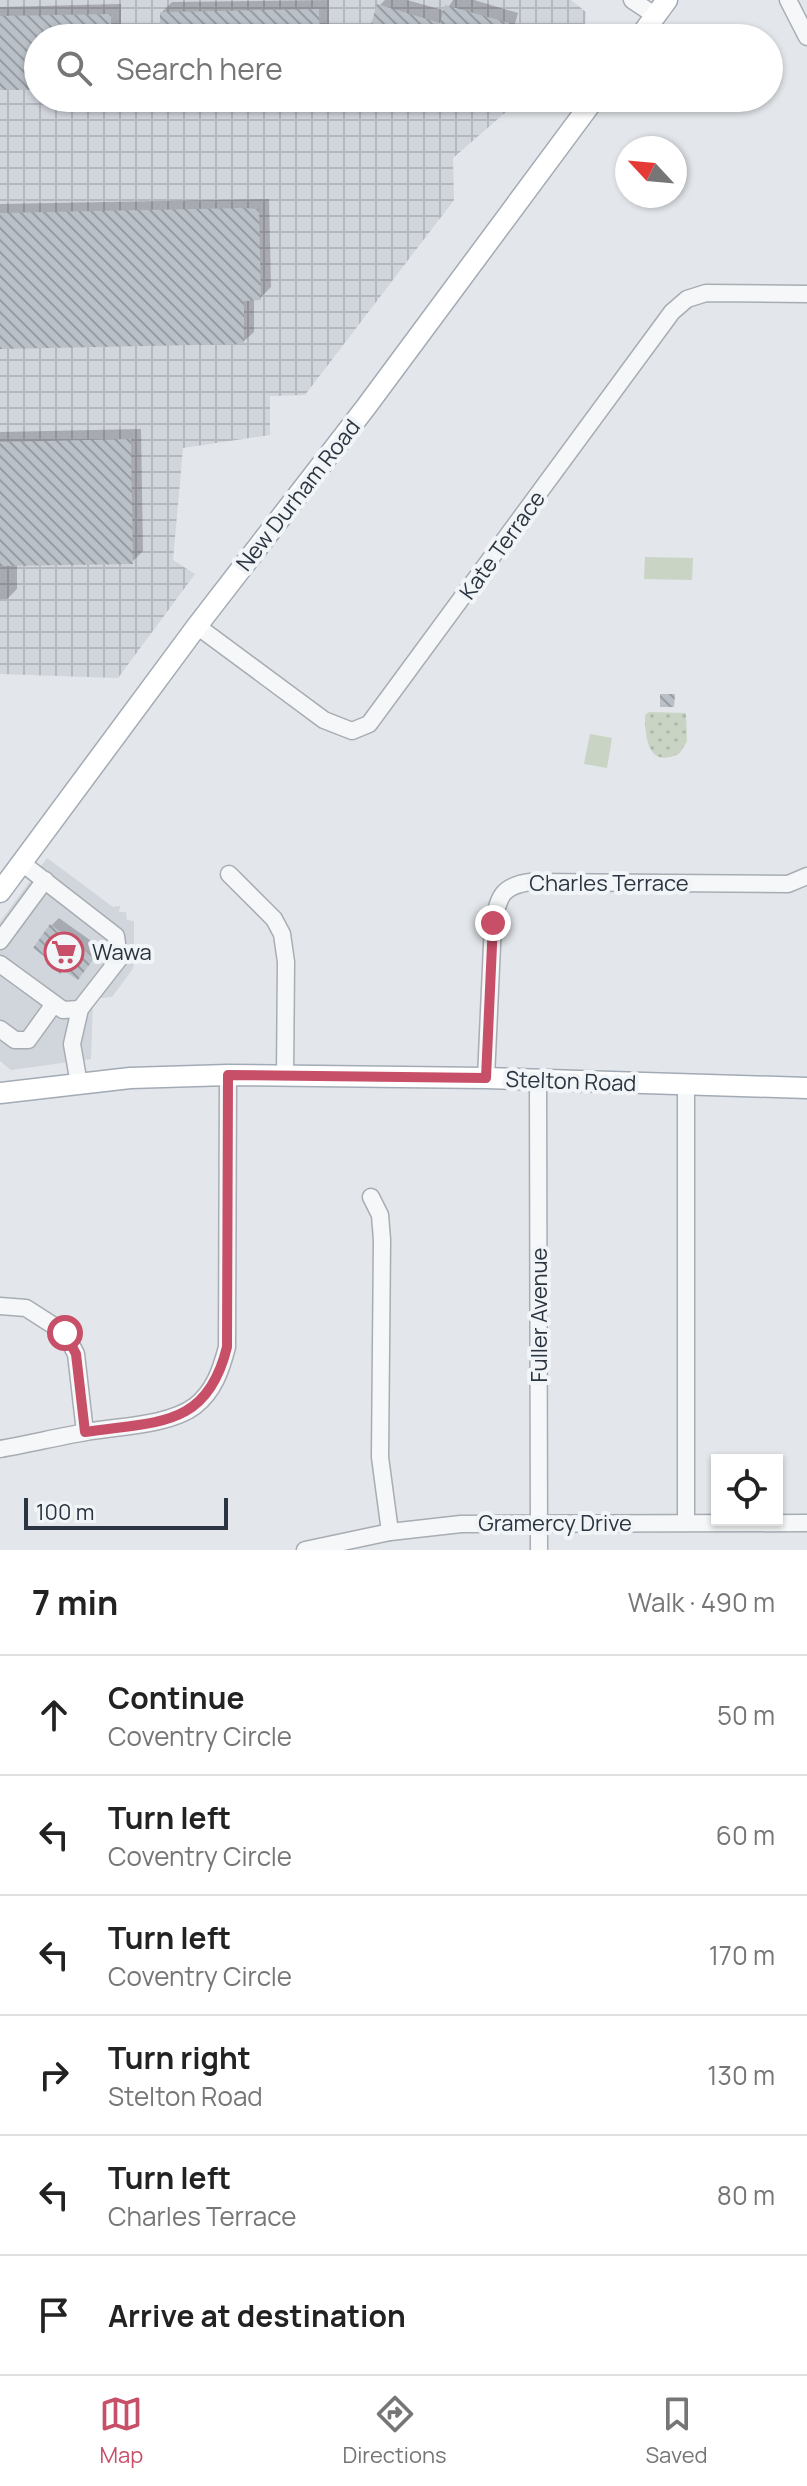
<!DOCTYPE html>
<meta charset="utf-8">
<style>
:root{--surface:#fff;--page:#f2f2f2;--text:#222;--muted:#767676;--line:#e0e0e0;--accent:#c84f68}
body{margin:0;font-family:Manrope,sans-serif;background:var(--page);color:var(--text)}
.controls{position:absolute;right:24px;bottom:24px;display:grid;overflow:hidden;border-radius:0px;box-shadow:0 2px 6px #0004}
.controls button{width:72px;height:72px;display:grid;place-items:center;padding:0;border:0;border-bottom:2px solid var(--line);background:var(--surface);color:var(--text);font:40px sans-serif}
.compass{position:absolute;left:615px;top:136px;width:72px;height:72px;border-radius:50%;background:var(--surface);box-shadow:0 2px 6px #0004;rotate:296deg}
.scale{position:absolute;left:24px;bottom:20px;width:204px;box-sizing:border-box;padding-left:8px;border:4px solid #2b3541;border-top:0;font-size:22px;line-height:28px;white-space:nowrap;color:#2b3541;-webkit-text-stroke:6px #f2f5f7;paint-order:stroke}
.stop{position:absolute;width:24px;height:24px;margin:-18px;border:6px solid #c84f68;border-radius:50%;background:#fff}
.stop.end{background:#c84f68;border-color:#fff;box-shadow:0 2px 8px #0008}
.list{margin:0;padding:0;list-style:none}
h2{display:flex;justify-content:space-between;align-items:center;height:104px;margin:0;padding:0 32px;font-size:34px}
h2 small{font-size:26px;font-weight:400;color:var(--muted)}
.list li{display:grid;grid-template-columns:52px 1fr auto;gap:24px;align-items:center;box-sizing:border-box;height:120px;padding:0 32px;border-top:2px solid var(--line)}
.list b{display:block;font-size:30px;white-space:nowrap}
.list p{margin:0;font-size:26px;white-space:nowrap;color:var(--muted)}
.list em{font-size:26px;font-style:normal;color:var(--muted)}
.icon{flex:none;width:44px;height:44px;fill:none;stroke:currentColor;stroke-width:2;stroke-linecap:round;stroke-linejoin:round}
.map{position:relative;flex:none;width:807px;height:1550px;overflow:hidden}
.search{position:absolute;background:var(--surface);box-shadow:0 2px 6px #0004;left:24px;right:24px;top:24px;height:88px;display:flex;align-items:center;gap:20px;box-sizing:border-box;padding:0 28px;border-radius:44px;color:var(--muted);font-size:30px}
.sheet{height:824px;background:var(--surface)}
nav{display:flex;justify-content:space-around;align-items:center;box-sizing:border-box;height:112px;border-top:2px solid var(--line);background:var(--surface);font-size:22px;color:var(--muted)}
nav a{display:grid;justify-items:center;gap:4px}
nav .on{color:var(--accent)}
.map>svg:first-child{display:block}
.built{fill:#d1d5dc}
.industrial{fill:url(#industrial-grid)}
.grass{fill:url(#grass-dots)}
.garden{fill:#c9d4c4}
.shadow{fill:#0003}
.building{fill:url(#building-back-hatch)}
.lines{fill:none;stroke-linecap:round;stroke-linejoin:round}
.minor-casing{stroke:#a8adb4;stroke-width:19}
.major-casing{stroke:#a2abb5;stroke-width:23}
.minor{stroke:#f5f7f8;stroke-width:16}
.major{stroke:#fff;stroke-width:20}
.route{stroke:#c84f68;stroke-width:10}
.labels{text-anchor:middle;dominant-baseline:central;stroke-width:8;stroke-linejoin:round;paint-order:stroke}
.street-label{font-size:22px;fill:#2b3541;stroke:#f2f5f7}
.poi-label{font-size:22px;fill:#2b3541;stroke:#f2f5f7;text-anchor:start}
</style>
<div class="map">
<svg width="807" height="1550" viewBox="0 0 807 1550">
<defs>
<pattern id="industrial-grid" width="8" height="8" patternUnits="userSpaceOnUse" patternTransform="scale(2)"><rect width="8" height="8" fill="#d1d5dc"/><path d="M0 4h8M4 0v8" fill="none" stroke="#b4b7be"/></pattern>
<pattern id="grass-dots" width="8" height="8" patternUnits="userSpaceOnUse" patternTransform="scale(2)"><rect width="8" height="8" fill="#c9d4c4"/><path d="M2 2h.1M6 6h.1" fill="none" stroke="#adb7aa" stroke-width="1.8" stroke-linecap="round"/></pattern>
<pattern id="building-back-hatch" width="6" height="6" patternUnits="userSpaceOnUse" patternTransform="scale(2)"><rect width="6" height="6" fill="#bac0c7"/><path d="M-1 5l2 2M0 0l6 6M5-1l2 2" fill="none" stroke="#979da3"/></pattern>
</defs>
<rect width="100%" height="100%" fill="#e3e6ea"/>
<polygon class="built" points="47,858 113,907 120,906 119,912 126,912 127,920 134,921 134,964 132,970 112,997 93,999 91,1059 11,1070 0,1061 0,922"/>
<polygon class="industrial" points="0,0 571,0 586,12 584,38 38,38 38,98 522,98 453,158 454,200 305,395 270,396 270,435 183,448 173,560 195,574 118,678 0,674"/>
<path class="grass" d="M649 712 686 713 687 741 680 753C648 770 645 738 645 715Z"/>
<g class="garden">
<polygon points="645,557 693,558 692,580 644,579"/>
<polygon points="590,734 612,738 607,768 584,764"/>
</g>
<g class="shadow">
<polygon points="329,0 329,38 162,38 162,12 172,2"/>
<polygon points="385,0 407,0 446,11 453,0 474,0 518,13 511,38 370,38 379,6"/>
<polygon points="121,4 121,38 38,38 38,88 0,88 0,7"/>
<polygon points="269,199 271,287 260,298 254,298 254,332 243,342 0,347 0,204"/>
<polygon points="141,429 143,551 132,562 17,564 17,589 7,599 0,599 0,432"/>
<polygon points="59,918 101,948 78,978 63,967 52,925"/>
</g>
<g class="building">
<polygon points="377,4 440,23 445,5 509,23 504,38 367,38"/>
<polygon points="319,9 320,38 160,38 160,12"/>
<polygon points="111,14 111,38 38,38 38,90 0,90 0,16"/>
<polygon points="243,208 259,209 261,300 244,301 244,344 0,349 0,213"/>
<polygon points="131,439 133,564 0,566 0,442"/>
<polygon points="660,694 675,694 674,707 660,707"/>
<polygon points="50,924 95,957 78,980 63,970 60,974 46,964 49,960 33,948"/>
</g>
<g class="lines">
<defs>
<g id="minor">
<polyline points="632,0 656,16"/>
<polyline points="788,0 807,37"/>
<polyline points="197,626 324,720 352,731 369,724 672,312 687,299 706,293 807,294"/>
<polyline points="22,863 116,936 119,959 80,1009 72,1044 79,1084"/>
<polyline points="229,874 274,919 282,934 286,962 285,1077"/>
<polyline points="0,941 45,880"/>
<polyline points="0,964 63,1010 80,1009"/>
<polyline points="0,1029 15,1040 28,1040 54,1004"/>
<path d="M486 1078 493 923C499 897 501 886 530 882L788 884 807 876"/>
<polyline points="538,1080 539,1550"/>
<polyline points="371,1197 380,1215 382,1240 380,1457 390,1532"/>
<polyline points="0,1306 26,1308 65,1333 76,1354 85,1432"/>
<path d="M0 1449C29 1444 57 1437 86 1432 118 1426 168 1426 195 1406 214 1391 221 1370 227 1347L228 1075"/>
<polyline points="686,1522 686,1085"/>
<polyline points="305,1550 390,1532 461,1524 807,1523"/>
</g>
<g id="major">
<polyline points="639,38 667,0"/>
<polyline points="0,892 197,626 366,407 595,98"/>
<polyline points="0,1093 130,1078 228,1075 486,1078 807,1088"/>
</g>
</defs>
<use href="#minor" class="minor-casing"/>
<use href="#major" class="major-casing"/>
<use href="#minor" class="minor"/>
<use href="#major" class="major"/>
</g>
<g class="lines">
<path class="route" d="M65 1333 76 1354 85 1432C156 1421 207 1429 227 1347L228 1075 486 1078 493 923"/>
</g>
<defs>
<symbol id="supermarket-ring" viewBox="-11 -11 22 22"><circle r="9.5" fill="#f2f5f7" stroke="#c84f68" stroke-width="1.5"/><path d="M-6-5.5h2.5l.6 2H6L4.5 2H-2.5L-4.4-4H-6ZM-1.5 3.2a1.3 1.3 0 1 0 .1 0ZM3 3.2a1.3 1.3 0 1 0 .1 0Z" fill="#c84f68"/></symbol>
</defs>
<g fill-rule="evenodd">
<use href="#supermarket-ring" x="42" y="930" width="44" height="44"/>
</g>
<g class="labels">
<g class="street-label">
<text transform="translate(298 495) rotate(-52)">New Durham Road</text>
<text transform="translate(502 545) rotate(-54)">Kate Terrace</text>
<text x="609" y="883">Charles Terrace</text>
<text transform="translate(571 1081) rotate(2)">Stelton Road</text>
<text transform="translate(539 1315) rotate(-90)">Fuller Avenue</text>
<text x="555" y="1523">Gramercy Drive</text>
</g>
<g class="poi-label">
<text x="92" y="952">Wawa</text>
</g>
</g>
</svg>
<div class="controls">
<button><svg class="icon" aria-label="locate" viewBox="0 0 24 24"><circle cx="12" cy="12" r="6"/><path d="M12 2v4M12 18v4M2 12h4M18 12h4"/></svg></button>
</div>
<svg class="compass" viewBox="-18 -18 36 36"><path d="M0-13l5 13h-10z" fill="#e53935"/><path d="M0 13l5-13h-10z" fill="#767676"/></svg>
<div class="scale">100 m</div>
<div class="stop" style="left:65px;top:1333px"></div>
<div class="stop end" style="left:493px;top:923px"></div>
<div class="search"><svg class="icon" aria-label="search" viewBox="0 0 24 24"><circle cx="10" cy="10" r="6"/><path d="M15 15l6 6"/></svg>Search here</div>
</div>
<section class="sheet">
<h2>7 min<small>Walk · 490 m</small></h2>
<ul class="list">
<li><svg class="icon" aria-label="ahead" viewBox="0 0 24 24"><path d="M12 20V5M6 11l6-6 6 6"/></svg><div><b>Continue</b><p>Coventry Circle</p></div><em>50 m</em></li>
<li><svg class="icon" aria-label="left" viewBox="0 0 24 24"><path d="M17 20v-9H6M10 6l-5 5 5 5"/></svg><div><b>Turn left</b><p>Coventry Circle</p></div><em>60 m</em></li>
<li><svg class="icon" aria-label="left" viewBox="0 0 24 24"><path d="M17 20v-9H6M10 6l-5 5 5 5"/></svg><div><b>Turn left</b><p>Coventry Circle</p></div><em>170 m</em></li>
<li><svg class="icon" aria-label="right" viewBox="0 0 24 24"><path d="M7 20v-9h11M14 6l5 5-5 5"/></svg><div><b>Turn right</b><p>Stelton Road</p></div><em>130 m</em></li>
<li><svg class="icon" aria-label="left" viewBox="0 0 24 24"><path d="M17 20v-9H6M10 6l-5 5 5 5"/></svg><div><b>Turn left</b><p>Charles Terrace</p></div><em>80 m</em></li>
<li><svg class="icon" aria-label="arrive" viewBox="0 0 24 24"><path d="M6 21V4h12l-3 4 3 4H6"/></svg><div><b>Arrive at destination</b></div></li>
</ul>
</section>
<nav>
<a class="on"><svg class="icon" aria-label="map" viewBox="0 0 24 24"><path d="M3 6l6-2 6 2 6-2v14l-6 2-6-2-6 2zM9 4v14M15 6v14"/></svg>Map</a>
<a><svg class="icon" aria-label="directions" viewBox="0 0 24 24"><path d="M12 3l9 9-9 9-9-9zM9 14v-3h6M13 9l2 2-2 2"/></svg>Directions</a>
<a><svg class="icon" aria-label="saved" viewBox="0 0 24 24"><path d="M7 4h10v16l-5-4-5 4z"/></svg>Saved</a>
</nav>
